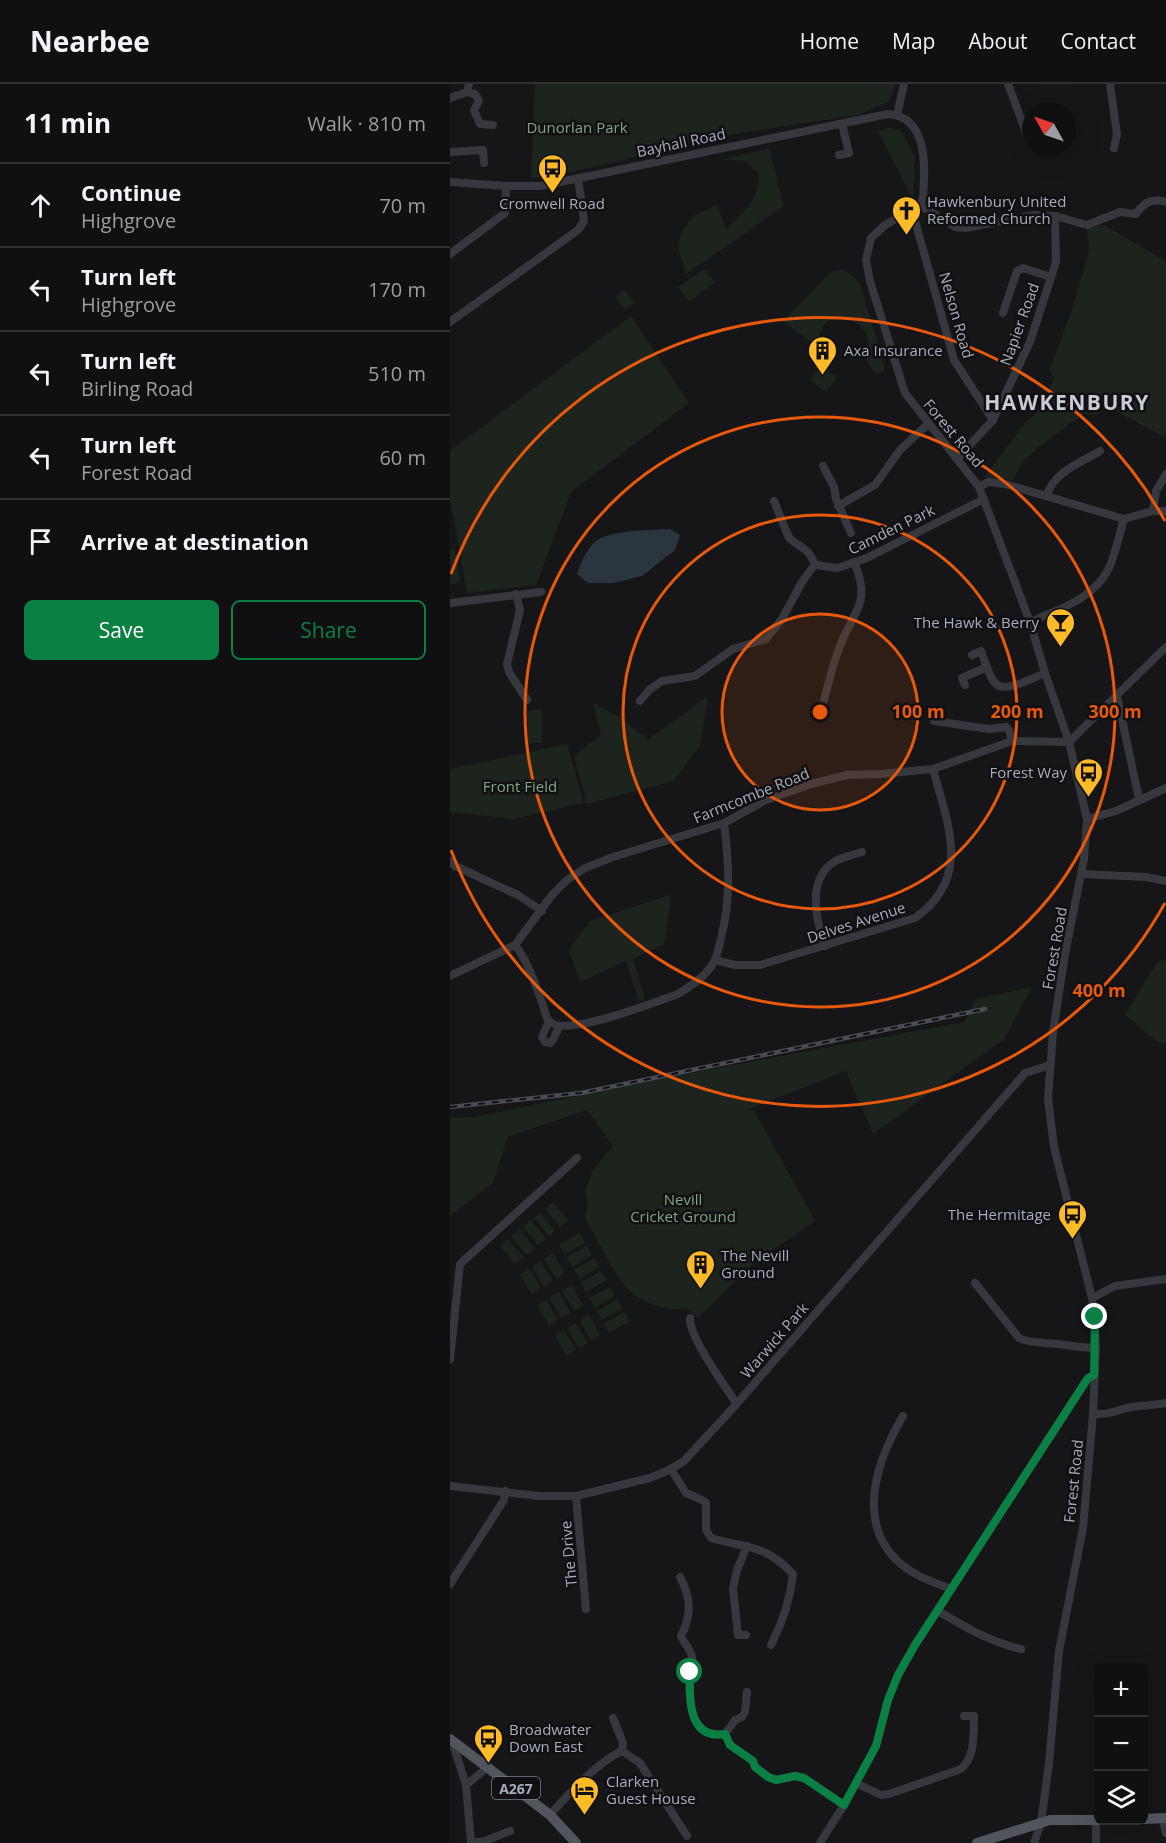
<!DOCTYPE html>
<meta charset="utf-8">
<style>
:root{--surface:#101013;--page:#1e1e21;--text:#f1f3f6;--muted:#9c9da0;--line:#303033;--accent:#0b8043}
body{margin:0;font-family:"Open Sans",sans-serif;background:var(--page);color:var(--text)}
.controls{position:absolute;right:18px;bottom:18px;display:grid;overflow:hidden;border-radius:9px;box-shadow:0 6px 24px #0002}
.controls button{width:54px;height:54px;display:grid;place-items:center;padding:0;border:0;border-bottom:2px solid var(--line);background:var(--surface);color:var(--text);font:30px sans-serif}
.compass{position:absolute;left:572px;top:18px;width:54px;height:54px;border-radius:50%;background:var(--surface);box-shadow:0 6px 24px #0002;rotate:310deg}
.stop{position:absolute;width:18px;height:18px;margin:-14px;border:4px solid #0b8043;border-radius:50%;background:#fff}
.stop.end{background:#0b8043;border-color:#fff;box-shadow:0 2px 6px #0008}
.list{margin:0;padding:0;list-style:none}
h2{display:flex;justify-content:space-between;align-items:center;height:78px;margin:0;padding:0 24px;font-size:26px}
h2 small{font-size:20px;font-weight:400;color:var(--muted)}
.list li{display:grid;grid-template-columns:39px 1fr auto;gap:18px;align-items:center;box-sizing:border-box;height:84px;padding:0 24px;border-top:2px solid var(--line)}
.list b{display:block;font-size:22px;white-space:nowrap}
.list p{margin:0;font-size:20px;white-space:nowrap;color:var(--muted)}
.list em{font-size:20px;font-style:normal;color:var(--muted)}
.actions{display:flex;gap:12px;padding:18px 24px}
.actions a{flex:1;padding:14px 0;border:2px solid var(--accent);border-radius:9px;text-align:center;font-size:21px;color:var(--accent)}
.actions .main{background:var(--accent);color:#fff}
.icon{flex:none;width:33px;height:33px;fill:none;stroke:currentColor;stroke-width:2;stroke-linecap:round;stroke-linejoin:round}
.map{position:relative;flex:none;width:716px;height:1759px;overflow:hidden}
header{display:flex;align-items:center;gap:36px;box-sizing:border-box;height:84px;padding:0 30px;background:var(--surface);border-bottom:2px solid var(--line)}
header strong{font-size:28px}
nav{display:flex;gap:33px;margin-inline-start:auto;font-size:21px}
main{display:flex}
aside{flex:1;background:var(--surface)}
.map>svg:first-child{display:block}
.green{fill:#1c241d}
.water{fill:#2b353e}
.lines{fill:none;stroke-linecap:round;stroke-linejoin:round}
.minor{stroke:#37383e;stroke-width:8}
.major{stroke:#53555d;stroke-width:10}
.rail-casing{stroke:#4a4c53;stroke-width:4.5}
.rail{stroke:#111114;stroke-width:2;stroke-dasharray:7;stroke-linecap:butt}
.route{stroke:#0b8043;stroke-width:8}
.ring{fill:none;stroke:#e8590c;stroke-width:3}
.labels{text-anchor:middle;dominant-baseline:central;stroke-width:5;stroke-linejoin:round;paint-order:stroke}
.shield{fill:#111114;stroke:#7a7e88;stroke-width:1.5}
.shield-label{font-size:14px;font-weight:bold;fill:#a7adba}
.park-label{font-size:15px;fill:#7da680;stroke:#111114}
.street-label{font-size:15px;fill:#a7adba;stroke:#111114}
.poi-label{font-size:15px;fill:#a7adba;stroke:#111114;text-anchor:start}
.district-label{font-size:21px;font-weight:bold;letter-spacing:1.5px;fill:#c9ccd5;stroke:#111114}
.centre{fill:#e8590c;stroke:#111114;stroke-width:3}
.ring-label{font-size:18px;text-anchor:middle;font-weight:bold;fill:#e8590c;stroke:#111114;stroke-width:5;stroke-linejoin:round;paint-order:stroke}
</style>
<header>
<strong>Nearbee</strong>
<nav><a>Home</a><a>Map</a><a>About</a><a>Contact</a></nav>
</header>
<main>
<aside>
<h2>11 min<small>Walk · 810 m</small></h2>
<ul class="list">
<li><svg class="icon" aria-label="ahead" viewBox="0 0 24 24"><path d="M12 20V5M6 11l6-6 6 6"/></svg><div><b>Continue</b><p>Highgrove</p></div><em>70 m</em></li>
<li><svg class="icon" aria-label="left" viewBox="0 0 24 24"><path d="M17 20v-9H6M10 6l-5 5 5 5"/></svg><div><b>Turn left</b><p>Highgrove</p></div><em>170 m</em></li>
<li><svg class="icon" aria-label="left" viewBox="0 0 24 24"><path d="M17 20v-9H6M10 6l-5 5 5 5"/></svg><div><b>Turn left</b><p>Birling Road</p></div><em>510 m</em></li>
<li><svg class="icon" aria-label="left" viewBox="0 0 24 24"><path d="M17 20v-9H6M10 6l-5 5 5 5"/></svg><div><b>Turn left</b><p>Forest Road</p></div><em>60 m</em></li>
<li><svg class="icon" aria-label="arrive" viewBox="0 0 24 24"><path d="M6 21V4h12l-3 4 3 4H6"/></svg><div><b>Arrive at destination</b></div></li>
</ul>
<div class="actions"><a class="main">Save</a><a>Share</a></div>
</aside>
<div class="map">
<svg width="716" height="1759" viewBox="0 0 716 1759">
<rect width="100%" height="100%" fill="#161619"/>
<g class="green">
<polygon points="85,0 445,0 444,7 438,18 408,31 246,56 174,76 100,93 81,94"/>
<polygon points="438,44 450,46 465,72 463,116 428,47"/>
<path d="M319 65 334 122 236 190 228 163 232 147 243 132 267 121 276 145C293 130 310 114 309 90L295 77 272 75Z"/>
<polygon points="654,141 716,177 716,354 653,320 648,331 633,330 589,363 572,378 563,396 534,393 576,338 593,324 604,293 599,287 623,223 639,167 637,143"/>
<polygon points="254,185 265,198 239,218 228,203"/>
<path d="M392 186 398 188 410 199 434 281V286L428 290C424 288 420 284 418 280 414 271 421 262 417 252 412 237 388 226 375 240 371 245 369 254 365 261L333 237 382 187Z"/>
<polygon points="174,206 185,219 174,225 165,213"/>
<polygon points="181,232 239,319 121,408 86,501 17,509 0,414 0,367"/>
<polygon points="371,281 387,294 376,308 360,296"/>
<polygon points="5,465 11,499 0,500 0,466"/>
<polygon points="258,612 250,661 224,697 136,720 135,712 124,672 151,651 143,619 171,634 198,656"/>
<polygon points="91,625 93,631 92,659 78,659 77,627"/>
<polygon points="117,660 132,712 132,719 64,735 0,728 0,685"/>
<polygon points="219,811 221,816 214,860 183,875 195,915 189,917 176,877 130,898 119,866 140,837"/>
<polygon points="716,875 716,960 708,958 675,931 707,878"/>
<path d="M582 903 554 955 423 1050 396 987 296 1026H304L365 1137 306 1177 248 1234 236 1224C221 1230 186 1216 176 1203 162 1186 147 1155 135 1134L138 1121 135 1107 143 1086 163 1062 137 1026 58 1053 43 1099 0 1132V1034L25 1033 214 994 514 938 526 915Z"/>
<polygon points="103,1118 118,1136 110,1143 95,1125"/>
<polygon points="90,1129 105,1147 99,1152 84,1134"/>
<polygon points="81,1136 96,1155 88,1161 73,1143"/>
<polygon points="70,1145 85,1164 76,1171 61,1152"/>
<polygon points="130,1149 135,1159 115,1170 109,1161"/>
<polygon points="58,1155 74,1173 65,1180 50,1161"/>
<polygon points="137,1162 142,1171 122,1183 116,1173"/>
<polygon points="103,1169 115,1189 106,1195 94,1175"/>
<polygon points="144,1174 149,1183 129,1195 124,1186"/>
<polygon points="91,1177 103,1197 94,1203 82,1183"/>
<polygon points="79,1184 91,1204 82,1210 70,1190"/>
<polygon points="151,1187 157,1196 136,1208 131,1198"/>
<polygon points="122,1201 133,1222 124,1227 112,1207"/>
<polygon points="160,1203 165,1212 145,1224 139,1214"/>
<polygon points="109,1208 121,1229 111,1234 99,1214"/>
<polygon points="167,1215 172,1225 152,1236 147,1227"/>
<polygon points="97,1216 108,1236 99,1242 87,1221"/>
<polygon points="174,1228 180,1237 159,1249 154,1239"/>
<polygon points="139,1231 150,1251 141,1257 130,1237"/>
<polygon points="126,1239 138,1259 129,1264 117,1244"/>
<polygon points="114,1246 126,1266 116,1272 105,1251"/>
</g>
<path class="water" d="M220 445 230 451 225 466 192 492 164 499H138L127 490C129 482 138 463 146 457 160 446 202 446 220 445Z"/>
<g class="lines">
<g class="minor">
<polyline points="558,0 578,54"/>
<polyline points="660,0 667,50 664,64"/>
<polyline points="17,8 25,10 29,17 24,26 30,40 43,41"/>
<polyline points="0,14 17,8 19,0"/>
<polyline points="447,31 454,0"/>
<polyline points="0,68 33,66 34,79"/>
<polyline points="389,71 399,69 392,40"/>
<path d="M0 98 56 102H91L438 30C479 33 475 83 473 114L471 118 462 126 435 141 421 154 416 176 420 197 455 309 529 403 580 538 595 589 619 658 637 735 634 775 615 870 603 948 598 1014 604 1063 642 1214 646 1263 643 1330 633 1444 609 1567 599 1679 591 1739 584 1759"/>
<path d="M468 120 505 143 515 144 584 131 605 132 637 141 670 128 686 130C694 118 702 114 716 118"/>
<polyline points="462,126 504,276 543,336"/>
<polyline points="0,170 55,129 56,102"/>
<polyline points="553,229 567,187 573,184 601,193"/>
<polyline points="0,238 128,146 134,137 128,94"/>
<polyline points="507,375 543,336 580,258 606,178 605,132"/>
<polyline points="373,382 384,403 386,415 401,449"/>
<polyline points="529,403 538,398 555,400 674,435 703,427 716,427"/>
<path d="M597 411C604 388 630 379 650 367"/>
<polyline points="324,417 339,454 358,468 366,481"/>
<polyline points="388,422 425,401 450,366 478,340"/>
<polyline points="703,427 706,407 716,390"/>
<polyline points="66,510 70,526 57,580 59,588 77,616"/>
<polyline points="0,519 91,508"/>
<path d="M580 538C609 525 644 515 659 484 666 468 669 451 674 435"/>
<path d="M522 571 531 567C535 577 538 591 545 599 554 610 583 594 595 589"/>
<polyline points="515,601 512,594 537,583"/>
<polyline points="667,612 689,715"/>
<path d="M374 616C379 598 383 579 390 562 404 526 422 519 404 478"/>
<polyline points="190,617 199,606 212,597 245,592 283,565 316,555 332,535 352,498 363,483 366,481 387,484 417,474 534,415"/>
<polyline points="484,637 539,645 556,643 559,646 562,657"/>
<polyline points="637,735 666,727 716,704"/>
<polyline points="0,777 5,782 68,811 92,827"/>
<polyline points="631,790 696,793 716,797"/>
<path d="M65 861C77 876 85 898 91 916 94 922 95 933 99 937 114 955 207 917 228 910 241 902 258 891 265 876 268 870 269 861 271 854 281 816 279 778 274 739"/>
<path d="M375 862C366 836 356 796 384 778 392 773 403 771 412 768"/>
<path d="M265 876 285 881H310L465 834C522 794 498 741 483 685"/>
<polyline points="0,892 65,861 102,811 117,796 135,784 163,773 274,739 316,716 361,700 397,691 430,690 483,685 562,657 619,658 716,563"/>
<polyline points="99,937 92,953 95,958 100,959 103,956 109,943"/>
<path d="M525 1199 569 1254C581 1260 595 1258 607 1260 621 1261 632 1265 646 1263"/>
<polyline points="642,1214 665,1202 716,1195"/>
<path d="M240 1234C239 1253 275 1302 286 1319"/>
<polyline points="0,1275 10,1180 127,1074"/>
<path d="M643 1330C660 1330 662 1328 677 1324 689 1321 703 1322 716 1319"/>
<path d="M453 1332C424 1381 403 1448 459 1486 472 1495 488 1500 502 1505"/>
<path d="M221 1385 236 1409 252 1416 256 1419V1446L261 1454C298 1465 313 1459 343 1490 340 1517 333 1538 321 1561"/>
<polyline points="0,1402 89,1412 126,1412 200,1394 221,1385 234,1377 283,1324 575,989 600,981"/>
<polyline points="126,1412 136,1525"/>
<path d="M230 1493C241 1513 242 1531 231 1552 234 1559 241 1566 242 1573 244 1579 241 1586 240 1592 238 1618 241 1655 275 1650L280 1661 303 1677 305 1683 318 1693 326 1696 345 1692 354 1694 394 1721"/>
<polyline points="0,1500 54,1416 55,1407"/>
<path d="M488 1527C515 1543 540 1558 571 1565"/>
<polyline points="296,1551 288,1551 283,1504 287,1486 297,1462"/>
<polyline points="163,1634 173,1659 172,1667"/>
<polyline points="275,1650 285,1636 292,1633 295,1628 297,1608"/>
<polyline points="2,1657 16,1701"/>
<path d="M406 1699 431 1711 439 1710 511 1685C526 1672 523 1651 524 1632H514"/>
<path d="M100 1731C117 1711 149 1677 172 1667L190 1679 237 1752"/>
<polyline points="712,1734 716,1749"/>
<polyline points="21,1759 16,1701 38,1683"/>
<polyline points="21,1759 35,1757 60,1747"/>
<polyline points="370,1759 394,1721 426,1662 438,1616 448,1591 465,1561 638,1294 644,1291"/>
<polyline points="646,1759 646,1737"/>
</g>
<g class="major">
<polyline points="0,1655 100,1731 126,1759"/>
<polyline points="694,1735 716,1734"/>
<polyline points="527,1759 600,1736 652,1736"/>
</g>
<defs>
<polyline id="rail" points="0,1023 131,1009 535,925"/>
</defs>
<use href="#rail" class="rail-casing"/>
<use href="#rail" class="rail"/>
</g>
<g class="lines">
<path class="route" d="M240 1588C239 1615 238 1656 275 1650L280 1661 303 1677 305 1683 318 1693 326 1696 345 1692 354 1694 394 1721 426 1662 438 1616 448 1591 465 1561 638 1294 644 1291 645 1233"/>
</g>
<circle cx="370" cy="628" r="98" fill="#e8590c" fill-opacity=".12"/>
<g class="ring">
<circle cx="370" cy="628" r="98"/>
<circle cx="370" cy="628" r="197"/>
<circle cx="370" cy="628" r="295"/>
<path d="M715 819A394 394 0 0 1 1 766M1 490A394 394 0 0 1 715 437"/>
</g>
<defs>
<symbol id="bus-pin" viewBox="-11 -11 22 30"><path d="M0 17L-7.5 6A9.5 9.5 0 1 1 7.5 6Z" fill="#ffba28" stroke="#111114"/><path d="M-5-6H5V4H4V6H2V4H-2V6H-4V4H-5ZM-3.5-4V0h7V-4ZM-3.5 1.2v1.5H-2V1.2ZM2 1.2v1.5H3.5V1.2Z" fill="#111"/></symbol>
<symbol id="church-pin" viewBox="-11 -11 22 30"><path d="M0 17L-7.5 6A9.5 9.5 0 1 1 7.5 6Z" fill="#ffba28" stroke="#111114"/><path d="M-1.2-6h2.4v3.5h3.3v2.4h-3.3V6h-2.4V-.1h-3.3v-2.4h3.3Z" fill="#111"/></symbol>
<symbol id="building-pin" viewBox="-11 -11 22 30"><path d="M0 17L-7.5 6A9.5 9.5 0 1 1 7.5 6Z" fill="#ffba28" stroke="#111114"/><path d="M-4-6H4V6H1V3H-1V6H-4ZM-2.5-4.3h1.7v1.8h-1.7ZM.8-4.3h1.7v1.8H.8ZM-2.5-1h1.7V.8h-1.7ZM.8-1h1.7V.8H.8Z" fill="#111"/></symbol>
<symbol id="bar-pin" viewBox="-11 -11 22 30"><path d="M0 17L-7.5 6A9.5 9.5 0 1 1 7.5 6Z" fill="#ffba28" stroke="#111114"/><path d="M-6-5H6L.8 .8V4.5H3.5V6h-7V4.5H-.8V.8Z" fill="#111"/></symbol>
<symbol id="hotel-pin" viewBox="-11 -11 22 30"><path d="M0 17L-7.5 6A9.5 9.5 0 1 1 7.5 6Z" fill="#ffba28" stroke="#111114"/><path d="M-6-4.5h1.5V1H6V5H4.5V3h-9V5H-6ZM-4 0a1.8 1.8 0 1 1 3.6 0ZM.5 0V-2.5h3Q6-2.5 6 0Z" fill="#111"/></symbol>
</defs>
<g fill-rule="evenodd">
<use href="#bus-pin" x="86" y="68" width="33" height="45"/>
<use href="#church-pin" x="440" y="110" width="33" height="45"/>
<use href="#building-pin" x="356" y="250" width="33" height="45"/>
<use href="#bar-pin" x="594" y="522" width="33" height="45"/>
<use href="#bus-pin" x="622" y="672" width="33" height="45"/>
<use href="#bus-pin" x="606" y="1114" width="33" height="45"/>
<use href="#building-pin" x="234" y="1164" width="33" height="45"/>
<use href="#bus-pin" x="22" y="1638" width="33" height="45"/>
<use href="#hotel-pin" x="118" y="1690" width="33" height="45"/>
</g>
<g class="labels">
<rect class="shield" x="42" y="1693" width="48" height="22" rx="4.5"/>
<g class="shield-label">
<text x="66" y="1704">A267</text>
</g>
<g class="park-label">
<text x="127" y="43">Dunorlan Park</text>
<text x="70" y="702">Front Field</text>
<text x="233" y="1115">Nevill<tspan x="233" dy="17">Cricket Ground</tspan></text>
</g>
<g class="street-label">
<text transform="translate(231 58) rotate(-12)">Bayhall Road</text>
<text transform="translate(507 231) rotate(74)">Nelson Road</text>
<text transform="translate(569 240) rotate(-70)">Napier Road</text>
<text transform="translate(504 349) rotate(50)">Forest Road</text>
<text transform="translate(441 445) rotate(-26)">Camden Park</text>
<text transform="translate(301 711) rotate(-22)">Farmcombe Road</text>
<text transform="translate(406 838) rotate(-18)">Delves Avenue</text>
<text transform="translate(604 864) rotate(-80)">Forest Road</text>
<text transform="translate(324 1256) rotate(-49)">Warwick Park</text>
<text transform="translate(623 1397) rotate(-84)">Forest Road</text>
<text transform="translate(118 1470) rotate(-95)">The Drive</text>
</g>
<g class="poi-label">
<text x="477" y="117">Hawkenbury United<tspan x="477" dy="17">Reformed Church</tspan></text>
<text x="102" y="119" text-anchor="middle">Cromwell Road</text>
<text x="394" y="266">Axa Insurance</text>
<text x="589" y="538" text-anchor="end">The Hawk &amp; Berry</text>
<text x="617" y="688" text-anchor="end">Forest Way</text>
<text x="601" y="1130" text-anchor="end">The Hermitage</text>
<text x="271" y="1171">The Nevill<tspan x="271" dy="17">Ground</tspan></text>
<text x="59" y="1645">Broadwater<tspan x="59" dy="17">Down East</tspan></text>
<text x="156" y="1697">Clarken<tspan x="156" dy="17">Guest House</tspan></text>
</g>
<g class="district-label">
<text x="617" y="318">HAWKENBURY</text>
</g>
</g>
<circle cx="370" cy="628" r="9" class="centre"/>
<g class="ring-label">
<text x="468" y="634">100 m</text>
<text x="567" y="634">200 m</text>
<text x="665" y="634">300 m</text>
<text x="649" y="913">400 m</text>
</g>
</svg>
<div class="controls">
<button>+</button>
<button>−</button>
<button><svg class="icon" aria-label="layers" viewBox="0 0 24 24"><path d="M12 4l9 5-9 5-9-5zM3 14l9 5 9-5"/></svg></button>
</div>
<svg class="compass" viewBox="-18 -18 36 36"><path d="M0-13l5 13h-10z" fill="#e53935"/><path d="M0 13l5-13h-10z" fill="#9c9da0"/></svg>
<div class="stop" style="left:240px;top:1588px"></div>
<div class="stop end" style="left:645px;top:1233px"></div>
</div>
</main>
